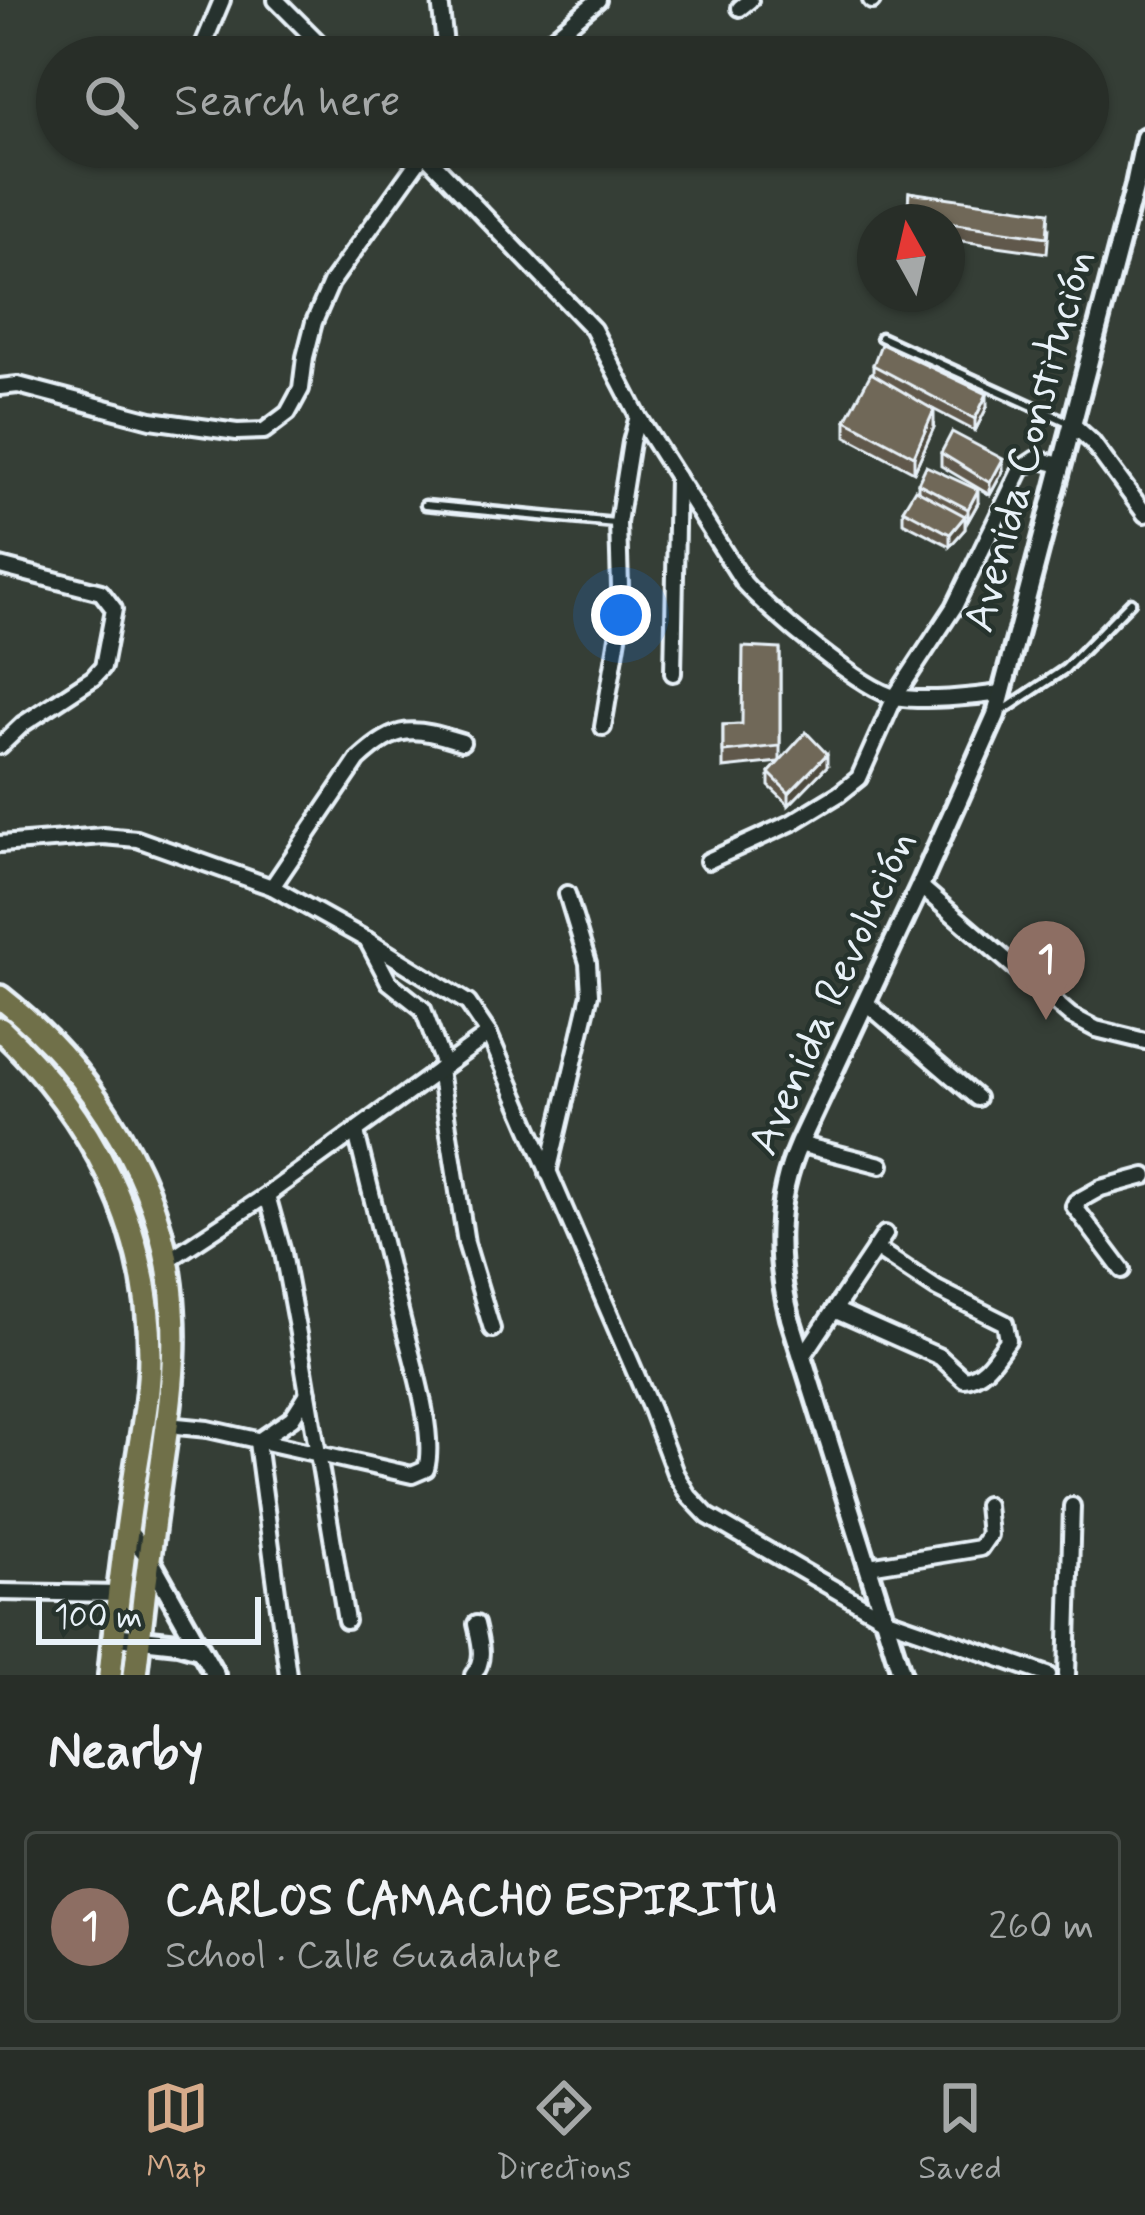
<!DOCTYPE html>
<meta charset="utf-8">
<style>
:root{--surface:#282e28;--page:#303630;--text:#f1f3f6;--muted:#a5a8a8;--line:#444a45;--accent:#d6ab8b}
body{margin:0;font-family:Mynerve,sans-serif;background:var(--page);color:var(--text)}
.compass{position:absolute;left:857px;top:204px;width:108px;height:108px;border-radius:50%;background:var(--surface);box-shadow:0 3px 9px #0004;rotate:352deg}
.scale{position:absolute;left:36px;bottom:30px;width:225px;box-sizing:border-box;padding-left:12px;border:6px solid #e8f1f8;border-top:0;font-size:33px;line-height:42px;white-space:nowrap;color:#e8f1f8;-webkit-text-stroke:9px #26332d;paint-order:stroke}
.you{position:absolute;left:621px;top:615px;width:42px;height:42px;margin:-30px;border:9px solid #fff;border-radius:50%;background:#1a73e8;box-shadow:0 0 0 18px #1a73e833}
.badge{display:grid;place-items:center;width:78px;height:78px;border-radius:50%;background:var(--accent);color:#fff;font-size:39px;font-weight:700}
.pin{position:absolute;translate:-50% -99px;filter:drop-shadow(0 3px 6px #0008)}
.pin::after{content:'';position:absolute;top:63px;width:42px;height:36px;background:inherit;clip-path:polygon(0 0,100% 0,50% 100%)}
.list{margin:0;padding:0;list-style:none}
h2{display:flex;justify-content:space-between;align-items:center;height:156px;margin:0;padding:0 48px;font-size:51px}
h2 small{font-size:39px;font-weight:400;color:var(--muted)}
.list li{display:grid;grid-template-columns:78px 1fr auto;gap:36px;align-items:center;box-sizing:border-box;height:192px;margin:0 24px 24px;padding:0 24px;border:3px solid var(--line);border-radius:12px}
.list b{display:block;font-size:45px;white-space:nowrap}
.list p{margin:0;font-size:39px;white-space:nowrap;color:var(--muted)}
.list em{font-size:39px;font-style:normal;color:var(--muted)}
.icon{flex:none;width:66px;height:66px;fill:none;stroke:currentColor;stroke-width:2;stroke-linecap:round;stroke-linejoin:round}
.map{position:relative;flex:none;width:1145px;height:1675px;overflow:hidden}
.search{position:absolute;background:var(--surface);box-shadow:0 3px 9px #0004;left:36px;right:36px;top:36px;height:132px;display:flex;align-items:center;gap:30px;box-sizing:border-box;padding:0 42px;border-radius:66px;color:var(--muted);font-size:45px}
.sheet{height:372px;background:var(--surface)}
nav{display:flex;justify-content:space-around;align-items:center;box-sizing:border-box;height:168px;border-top:3px solid var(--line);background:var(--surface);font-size:33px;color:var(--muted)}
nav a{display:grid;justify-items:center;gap:6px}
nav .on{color:var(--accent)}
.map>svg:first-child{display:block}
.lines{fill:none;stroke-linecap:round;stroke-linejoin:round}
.service-casing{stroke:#e8f1f8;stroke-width:15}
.minor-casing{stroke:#e8f1f8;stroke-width:22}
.tertiary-casing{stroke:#e8f1f8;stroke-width:26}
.primary-casing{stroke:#e8f1f8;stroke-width:30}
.service{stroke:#26332d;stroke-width:6}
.minor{stroke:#26332d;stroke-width:14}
.tertiary{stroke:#26332d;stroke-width:16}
.primary{stroke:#70704a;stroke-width:21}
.wall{fill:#60594c;stroke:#e8f1f8;stroke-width:3}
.shaded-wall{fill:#4e493e;stroke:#e8f1f8;stroke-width:3}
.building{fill:#706858;stroke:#e8f1f8;stroke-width:3}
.labels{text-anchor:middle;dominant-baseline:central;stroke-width:9;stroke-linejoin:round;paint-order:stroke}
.street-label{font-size:45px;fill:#e8f1f8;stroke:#26332d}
</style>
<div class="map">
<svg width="1145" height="1675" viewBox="0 0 1145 1675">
<rect width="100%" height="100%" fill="#353e36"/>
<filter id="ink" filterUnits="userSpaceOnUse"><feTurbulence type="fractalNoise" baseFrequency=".00833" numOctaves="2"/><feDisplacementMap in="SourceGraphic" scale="24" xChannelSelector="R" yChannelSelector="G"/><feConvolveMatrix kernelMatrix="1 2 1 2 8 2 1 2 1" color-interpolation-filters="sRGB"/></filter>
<g filter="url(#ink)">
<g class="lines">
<defs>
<g id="service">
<polyline points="881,337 1068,422"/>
<polyline points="425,505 615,523"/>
<polyline points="1004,710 1065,669 1131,602"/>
</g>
<g id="minor">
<polyline points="276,0 333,57"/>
<polyline points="440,0 445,45 451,57"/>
<polyline points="871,0 872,1"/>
<polyline points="740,8 750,0"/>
<polyline points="198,57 222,0"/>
<polyline points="530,57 598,0"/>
<path d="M418 147 593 329 638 416 744 583C768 610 863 691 896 697 924 702 973 697 1001 693"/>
<polyline points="0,387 18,385 151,420 237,432 264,431 288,413 301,389 305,357 314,322 331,283 424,153 432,147"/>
<polyline points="1071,423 1092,442 1145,514"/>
<polyline points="0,566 101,592 114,609 103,667 93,678 23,724 0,746"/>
<polyline points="673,673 677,477"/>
<polyline points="603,727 621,619 618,523 631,442 638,416"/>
<polyline points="0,844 103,836 137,839 272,887 367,940 468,1003 489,1034 651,1409 675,1473 688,1495 708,1516 884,1618 1048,1675"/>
<polyline points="708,861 793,822 839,794 859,778 895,697 954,607 1021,469 1036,459 1061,465"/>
<polyline points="920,886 1071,1016 1096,1029 1145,1041"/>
<path d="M272 887 358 760C398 723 413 727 462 742"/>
<polyline points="367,940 389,982 423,1009 444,1066"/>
<polyline points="865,1002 977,1098"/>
<polyline points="439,1070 466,1243 492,1329"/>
<polyline points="799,1144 881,1165"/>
<polyline points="548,1173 590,994 588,963 567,894"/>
<polyline points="267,1195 283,1253 297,1328 346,1621"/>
<polyline points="167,1261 267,1195 489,1034"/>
<polyline points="1122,1270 1074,1206 1076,1202 1101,1188 1145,1176"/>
<path d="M834 1310 940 1357 964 1379C985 1377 996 1356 1008 1340L1005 1323 937 1289 875 1248"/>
<polyline points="802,1358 885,1234"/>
<path d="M167 1425 208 1429 412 1475 426 1469C436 1434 412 1359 403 1323 387 1259 372 1195 356 1132"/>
<polyline points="869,1566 980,1548 989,1535 986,1505"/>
<polyline points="0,1592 119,1594"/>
<polyline points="288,1675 257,1442 292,1418 308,1393"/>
<path d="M473 1675C486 1660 480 1642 476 1624"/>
<polyline points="1067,1675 1072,1506"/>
</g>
<g id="tertiary">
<polyline points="127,1530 148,1556 215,1675"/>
<polyline points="114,1636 178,1643 199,1649"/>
<path d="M902 1675 790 1318C775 1258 774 1201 799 1144L920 886 996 715 1135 185 1145 137"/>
</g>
<g id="primary">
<path d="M0 997C94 1071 167 1188 173 1309 177 1368 167 1426 159 1483 150 1547 142 1611 135 1675"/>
<path d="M0 1029C91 1115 150 1227 150 1355 150 1397 140 1441 134 1483 124 1547 116 1611 110 1675"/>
</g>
</defs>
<use href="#service" class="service-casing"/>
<use href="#minor" class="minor-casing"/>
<use href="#tertiary" class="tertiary-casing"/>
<use href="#primary" class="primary-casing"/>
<use href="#service" class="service"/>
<use href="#minor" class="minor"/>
<use href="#tertiary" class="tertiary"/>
<use href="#primary" class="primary"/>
</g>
<g class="wall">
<polygon points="909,192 1049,228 1047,253 947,239 947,222 907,222"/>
<polygon points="873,365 987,407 975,431 929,407 934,427 914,472 846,436 846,420 873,374"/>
<polygon points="941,453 1003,471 990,495 941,466"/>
<polygon points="918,483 978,503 968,521 965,519 965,529 950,546 903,522 903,509 918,490"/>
<polygon points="780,649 780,761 827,766 789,805 769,786 769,773 779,762 723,768 723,725 742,724"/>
</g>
<g class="shaded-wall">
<polygon points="987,394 987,407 975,431 975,419"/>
<polygon points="934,410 934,427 914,472 914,456"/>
<polygon points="1003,459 1003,471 990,495 990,483"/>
<polygon points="978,490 978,503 968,521 968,509"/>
<polygon points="965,516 965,529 950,546 950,534"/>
<polygon points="827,754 827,766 789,805 789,793"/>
</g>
<g class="building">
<polygon points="909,192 1049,212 1047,237 907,217"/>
<polygon points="881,344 987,394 975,419 873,365"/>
<polygon points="871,373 934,410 914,456 846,420"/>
<polygon points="952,432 1003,459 990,483 941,453"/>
<polygon points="926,466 978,490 968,509 918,483"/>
<polygon points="915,489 965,516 950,534 903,509"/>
<polygon points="743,647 780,649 780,746 723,752 723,725 742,724"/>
<polygon points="806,732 827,754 789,793 769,773"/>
</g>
</g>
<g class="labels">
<g class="street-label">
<text transform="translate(1030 441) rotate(-75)">Avenida Constitución</text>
<text transform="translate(833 993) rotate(-66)">Avenida Revolución</text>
</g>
</g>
</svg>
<svg class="compass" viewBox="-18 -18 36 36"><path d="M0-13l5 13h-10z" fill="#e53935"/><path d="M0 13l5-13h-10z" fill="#a5a8a8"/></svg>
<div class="scale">100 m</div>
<div class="you"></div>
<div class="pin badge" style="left:1046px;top:1020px;background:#8d6e63">1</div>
<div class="search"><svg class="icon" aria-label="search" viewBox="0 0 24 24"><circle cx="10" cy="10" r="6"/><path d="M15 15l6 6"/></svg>Search here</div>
</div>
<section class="sheet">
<h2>Nearby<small></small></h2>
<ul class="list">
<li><span class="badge" style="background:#8d6e63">1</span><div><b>CARLOS CAMACHO ESPIRITU</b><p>School · Calle Guadalupe</p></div><em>260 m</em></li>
</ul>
</section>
<nav>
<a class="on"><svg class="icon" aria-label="map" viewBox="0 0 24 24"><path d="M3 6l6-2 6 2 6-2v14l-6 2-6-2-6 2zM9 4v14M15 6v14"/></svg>Map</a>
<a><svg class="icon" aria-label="directions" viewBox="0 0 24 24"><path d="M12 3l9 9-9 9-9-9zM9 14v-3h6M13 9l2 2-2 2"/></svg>Directions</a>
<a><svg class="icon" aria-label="saved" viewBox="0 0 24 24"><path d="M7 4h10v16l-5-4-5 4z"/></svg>Saved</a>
</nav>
